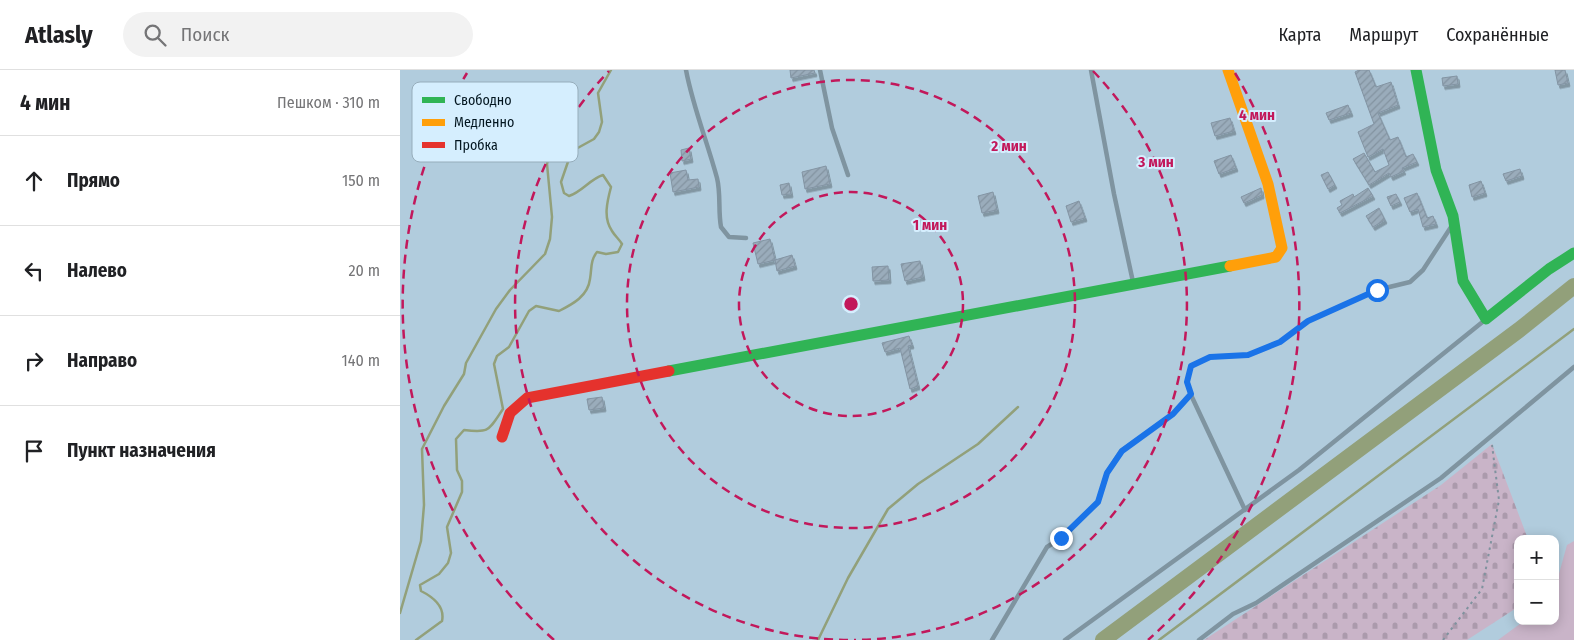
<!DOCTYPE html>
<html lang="ru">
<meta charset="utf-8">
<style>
:root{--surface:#fff;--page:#f2f2f2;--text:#202124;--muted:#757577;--line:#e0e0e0}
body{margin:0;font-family:"Fira Sans Condensed",sans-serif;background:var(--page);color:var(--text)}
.controls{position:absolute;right:15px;bottom:15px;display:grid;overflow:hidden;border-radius:10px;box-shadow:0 2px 12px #0003}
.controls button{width:45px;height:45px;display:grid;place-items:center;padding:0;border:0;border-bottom:1px solid var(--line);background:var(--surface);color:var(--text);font:25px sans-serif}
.stop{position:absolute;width:15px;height:15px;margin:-11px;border:4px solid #1a73e8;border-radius:50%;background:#fff}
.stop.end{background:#1a73e8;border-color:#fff;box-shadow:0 1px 5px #0008}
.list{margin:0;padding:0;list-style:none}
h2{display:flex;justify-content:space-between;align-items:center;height:65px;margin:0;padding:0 20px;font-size:21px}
h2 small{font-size:16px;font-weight:400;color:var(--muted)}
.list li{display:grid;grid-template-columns:32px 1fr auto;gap:15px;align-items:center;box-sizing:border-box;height:90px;padding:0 20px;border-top:1px solid var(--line)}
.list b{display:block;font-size:19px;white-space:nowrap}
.list em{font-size:16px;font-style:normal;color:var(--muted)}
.icon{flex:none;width:28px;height:28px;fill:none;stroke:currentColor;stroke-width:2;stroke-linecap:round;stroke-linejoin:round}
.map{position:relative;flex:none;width:1174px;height:570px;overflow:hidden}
header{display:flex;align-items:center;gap:30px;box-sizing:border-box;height:70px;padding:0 25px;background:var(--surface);border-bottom:1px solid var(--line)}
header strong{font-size:24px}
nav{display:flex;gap:28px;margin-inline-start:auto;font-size:18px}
.search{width:350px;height:45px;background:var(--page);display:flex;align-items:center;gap:12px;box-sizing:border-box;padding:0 18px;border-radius:28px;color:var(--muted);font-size:19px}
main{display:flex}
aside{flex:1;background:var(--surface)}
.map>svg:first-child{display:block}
.grass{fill:#c9b4c8}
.cemetery{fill:url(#cemetery-stones)}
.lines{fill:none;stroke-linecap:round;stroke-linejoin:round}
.stream{stroke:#92a07a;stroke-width:2.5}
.river{stroke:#92a07a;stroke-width:16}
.building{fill:url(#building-hatch);stroke:#8394a3;filter:url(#shadow)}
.path{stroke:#7f929e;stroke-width:2;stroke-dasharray:2.5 4;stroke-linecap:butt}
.lane{stroke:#7f94a0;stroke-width:4.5}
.fast{stroke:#30b455;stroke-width:11}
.slow{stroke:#ff9f0a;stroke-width:11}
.jam{stroke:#e5322d;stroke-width:11}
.route{stroke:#1a73e8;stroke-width:6}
.ring{fill:none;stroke:#c2185b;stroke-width:2.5;stroke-dasharray:9 6}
.key{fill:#d5eefe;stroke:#96adbb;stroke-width:1}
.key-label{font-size:14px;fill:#031620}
.centre{fill:#c2185b;stroke:#d5eefe;stroke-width:2.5}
.ring-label{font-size:15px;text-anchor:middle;font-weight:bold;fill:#c2185b;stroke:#d5eefe;stroke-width:4;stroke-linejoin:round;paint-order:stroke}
</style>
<header>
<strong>Atlasly</strong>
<div class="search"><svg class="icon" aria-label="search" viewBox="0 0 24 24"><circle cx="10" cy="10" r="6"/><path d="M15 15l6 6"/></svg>Поиск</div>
<nav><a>Карта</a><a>Маршрут</a><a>Сохранённые</a></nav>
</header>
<main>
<aside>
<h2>4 мин<small>Пешком · 310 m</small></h2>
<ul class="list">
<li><svg class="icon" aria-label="ahead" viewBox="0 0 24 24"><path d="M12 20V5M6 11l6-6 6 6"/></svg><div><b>Прямо</b></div><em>150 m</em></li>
<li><svg class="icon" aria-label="left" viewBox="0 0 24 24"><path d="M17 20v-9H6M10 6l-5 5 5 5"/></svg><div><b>Налево</b></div><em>20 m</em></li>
<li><svg class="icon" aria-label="right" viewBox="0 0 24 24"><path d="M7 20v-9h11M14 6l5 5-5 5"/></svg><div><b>Направо</b></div><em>140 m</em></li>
<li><svg class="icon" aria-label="arrive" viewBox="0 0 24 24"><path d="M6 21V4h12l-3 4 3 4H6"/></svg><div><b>Пункт назначения</b></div></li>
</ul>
</aside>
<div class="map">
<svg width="1174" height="570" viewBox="0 0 1174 570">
<defs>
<pattern id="cemetery-stones" width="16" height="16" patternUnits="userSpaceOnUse" patternTransform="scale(1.25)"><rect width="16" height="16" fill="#c9b4c8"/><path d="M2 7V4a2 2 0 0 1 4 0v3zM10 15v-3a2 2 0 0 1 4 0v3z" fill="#ab9aac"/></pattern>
<pattern id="building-hatch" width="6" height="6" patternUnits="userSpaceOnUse" patternTransform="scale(1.25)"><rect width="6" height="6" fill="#9aacbb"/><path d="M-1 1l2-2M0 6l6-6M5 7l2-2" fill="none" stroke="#8393a0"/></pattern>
<filter id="shadow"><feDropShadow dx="2" dy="3.5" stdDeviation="0" flood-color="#0004"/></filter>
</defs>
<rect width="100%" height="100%" fill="#b1ccdd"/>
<polygon class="grass" points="1174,471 1174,570 1098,570 1124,551 1155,551 1155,518 1167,475"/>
<polygon class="cemetery" points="1092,374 1128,469 1118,469 1118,537 1067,570 804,570 1041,415"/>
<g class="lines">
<g class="stream">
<polyline points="0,543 21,471 24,435 22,379 44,336 64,304 66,293 96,239 110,220 145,184 150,169 152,147 147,94 151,78 160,63 164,45 163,19"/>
<path d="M16 570 42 551C45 537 33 527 21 521L20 515 39 504 48 493 51 483 47 457 62 422V411L57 400 56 369 64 360C90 363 88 361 103 339L94 294 97 286 109 277 129 241 136 236 159 241C173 234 188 226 190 209 192 198 190 191 197 182L206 184 218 182 222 174C219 169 215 166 212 161 203 148 207 132 211 117L203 105C190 109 182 122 169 126L164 123 161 112 170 86 174 80 194 69 199 62 202 52 198 23 211 0"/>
<polyline points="418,570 448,508 488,439 518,414 578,374 618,337"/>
<polyline points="759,570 1174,259"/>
</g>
<polyline class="river" points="703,570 1119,260 1174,216"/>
</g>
<g class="building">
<polygon points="390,0 414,0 415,3 391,8"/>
<polygon points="959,0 969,0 976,17 991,12 998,35 978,43 990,70 998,67 1006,87 1013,84 1017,92 1002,98 1004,101 991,107 989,103 969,115 953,89 964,83 975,102 989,95 983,79 968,87 958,62 974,54 955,2"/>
<polygon points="1155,0 1165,0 1168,13 1158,15"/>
<polygon points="1057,6 1058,14 1043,16 1042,8"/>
<polygon points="948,35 951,43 929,50 926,43"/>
<polygon points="830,48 834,61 815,66 811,53"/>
<polygon points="289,78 291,89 282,91 281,80"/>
<polygon points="831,85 836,98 819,104 814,91"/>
<polygon points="426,96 430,114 405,119 402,102"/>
<polygon points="1120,99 1122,106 1106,111 1103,104"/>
<polygon points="286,100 288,110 298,109 299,117 273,122 270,103"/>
<polygon points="928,102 935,115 928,119 921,105"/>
<polygon points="1081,111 1085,123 1072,127 1069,115"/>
<polygon points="389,113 391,124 382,125 380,115"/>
<polygon points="861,118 862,125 844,133 841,127"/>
<polygon points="968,118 973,126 940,143 937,138 942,135 940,131 953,124 954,127"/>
<polygon points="593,122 597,140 582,143 578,126"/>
<polygon points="1017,123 1027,148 1033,146 1036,154 1023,157 1018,139 1010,142 1004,128"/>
<polygon points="996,124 1000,132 991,136 987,127"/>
<polygon points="679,131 685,148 671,152 666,136"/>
<polygon points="979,138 985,150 973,157 966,146"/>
<polygon points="370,169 375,190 358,194 353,173"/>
<polygon points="392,185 395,196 377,201 375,190"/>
<polygon points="520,191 523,207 505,211 501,194"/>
<polygon points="488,196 489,210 473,211 472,197"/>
<polygon points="509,266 512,275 508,276 518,316 510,319 500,278 485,282 482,273"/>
<polygon points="202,327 204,338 189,340 187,329"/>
</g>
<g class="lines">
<polyline class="path" points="1043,570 1082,519 1099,430 1092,375"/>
<g class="lane">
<path d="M286 0C293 37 307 71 317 108 321 124 318 141 321 157L329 167 346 168"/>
<polyline points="420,0 432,58 448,105"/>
<polyline points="691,0 714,124 733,212"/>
<polyline points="845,440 791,325 787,312 791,296 810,287 848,285 880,272 908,251 977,220 1010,212 1023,200 1051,157"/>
<polyline points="592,570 647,477 661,468 698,432 707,403 721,381 773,344 791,325"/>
<polyline points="665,570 899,400 1085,250"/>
<polyline points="799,570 833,544 856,533 1041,408 1174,297"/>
</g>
<g class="fast">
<polyline points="1016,0 1036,100 1053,146 1063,211 1086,249 1149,199 1174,183"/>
<polyline points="269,301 830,196"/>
</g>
<polyline class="slow" points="828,0 868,114 882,178 876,187 830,196"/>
<polyline class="jam" points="102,367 110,343 127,328 269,301"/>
</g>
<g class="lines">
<polyline class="route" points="661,468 698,432 707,403 722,381 773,344 791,324 787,312 791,296 810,287 848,285 880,272 908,251 977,220"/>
</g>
<g class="ring">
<circle cx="451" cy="234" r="112"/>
<circle cx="451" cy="234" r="224"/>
<path d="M448 570A336 336 0 0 1 209 1M693 1A336 336 0 0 1 454 570"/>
<path d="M154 570A448 448 0 0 1 67 3M835 3A448 448 0 0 1 748 570"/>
</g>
<rect x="12" y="12" width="166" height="80" rx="8" class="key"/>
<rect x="22" y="27" width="23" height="6" fill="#30b455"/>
<rect x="22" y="49" width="23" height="7" fill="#ff9f0a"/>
<rect x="22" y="72" width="23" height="6" fill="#e5322d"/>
<g class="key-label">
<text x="54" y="35">Свободно</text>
<text x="54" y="57">Медленно</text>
<text x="54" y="80">Пробка</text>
</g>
<circle cx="451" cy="234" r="8" class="centre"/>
<g class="ring-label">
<text x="857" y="50">4 мин</text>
<text x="609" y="81">2 мин</text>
<text x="756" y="97">3 мин</text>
<text x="530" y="160">1 мин</text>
</g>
</svg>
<div class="controls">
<button>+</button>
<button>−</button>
</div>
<div class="stop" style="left:977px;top:220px"></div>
<div class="stop end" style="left:661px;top:468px"></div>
</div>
</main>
